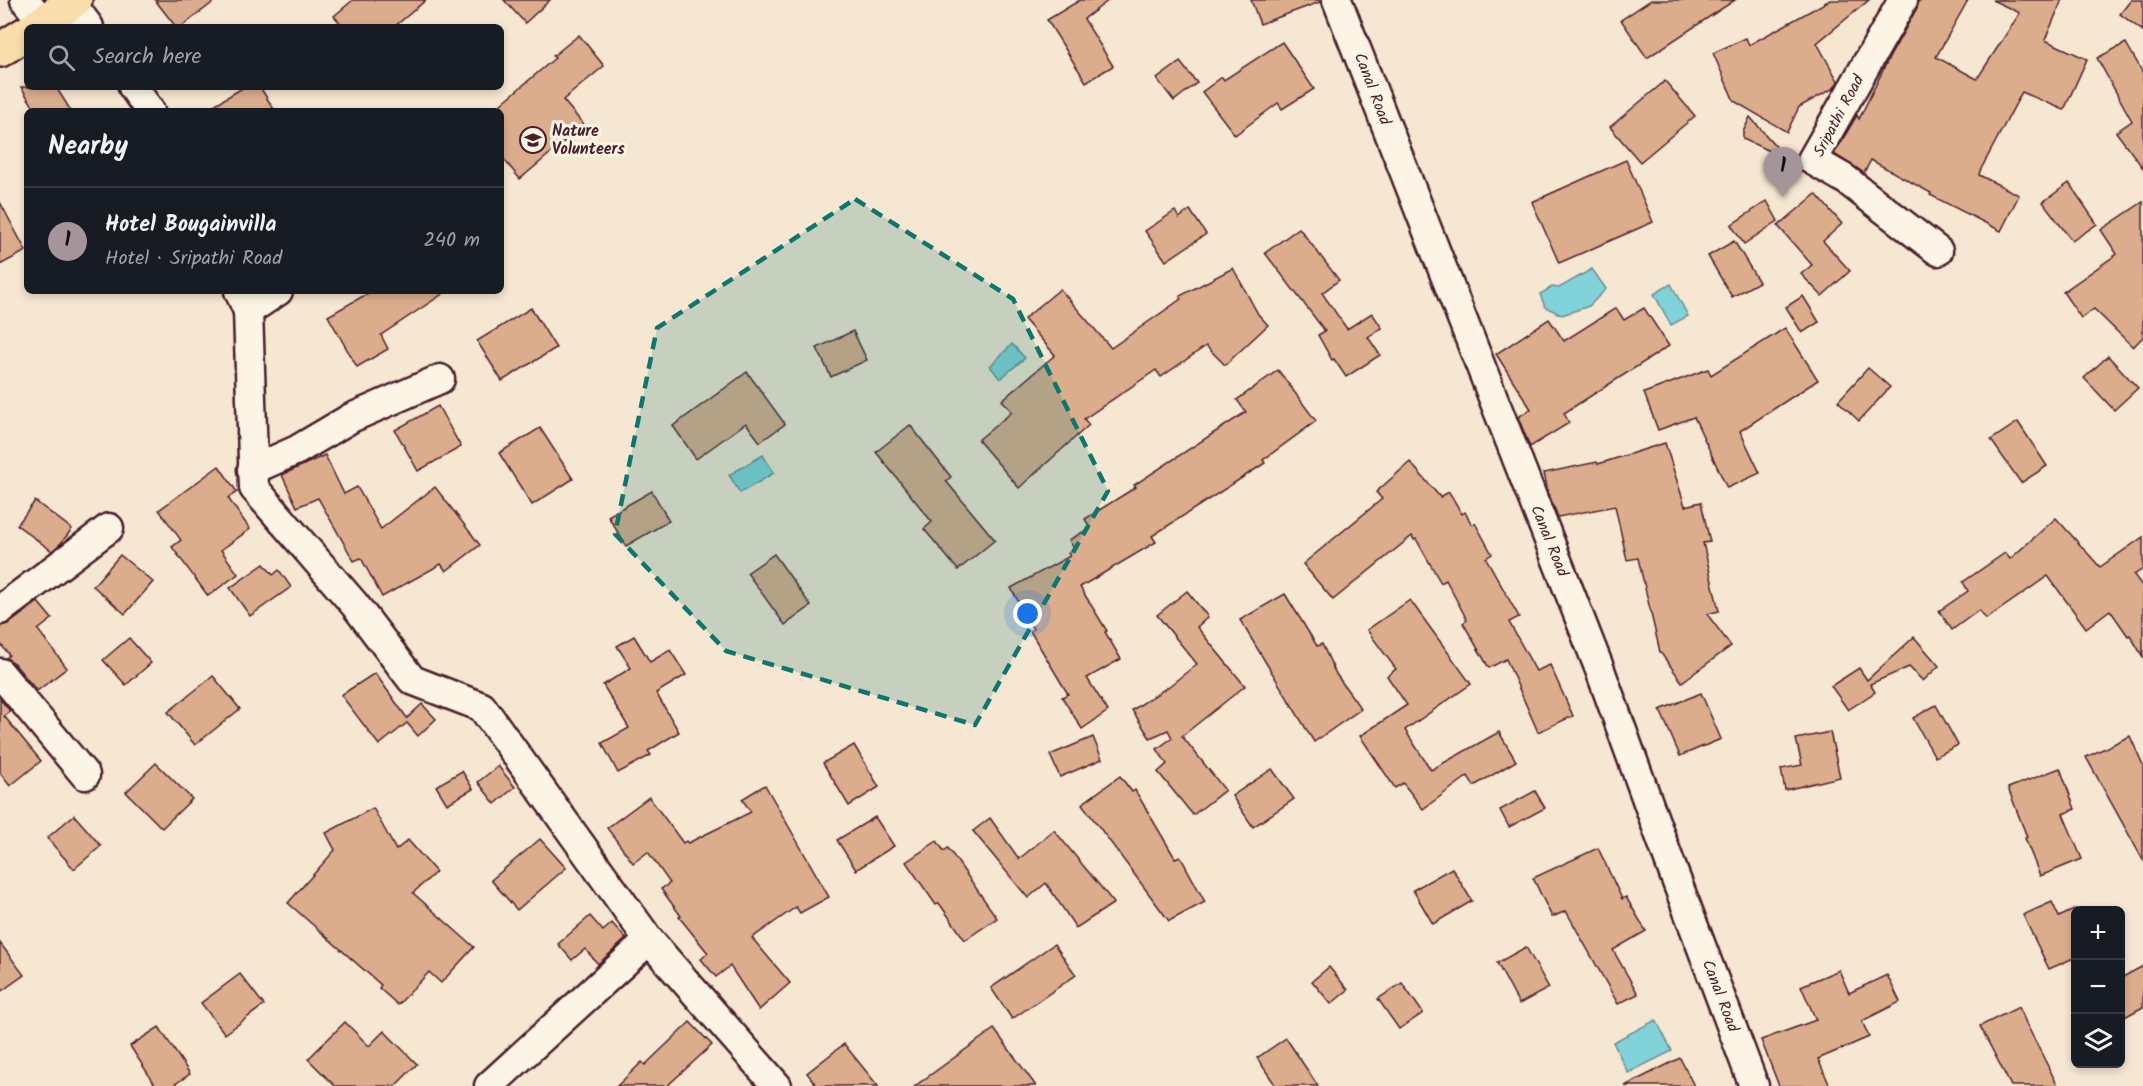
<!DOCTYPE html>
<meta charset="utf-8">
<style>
:root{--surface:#171b24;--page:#20242c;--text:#f1f3f6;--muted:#9ea1a6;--line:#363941;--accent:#a6949b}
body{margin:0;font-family:Kalam,sans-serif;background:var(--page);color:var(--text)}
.controls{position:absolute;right:18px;bottom:18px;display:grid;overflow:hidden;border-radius:9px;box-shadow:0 3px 9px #0003}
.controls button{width:54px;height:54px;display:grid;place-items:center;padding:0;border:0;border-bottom:2px solid var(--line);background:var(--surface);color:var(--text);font:30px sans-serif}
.you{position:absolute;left:1028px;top:614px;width:21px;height:21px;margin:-15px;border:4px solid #fff;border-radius:50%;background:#1a73e8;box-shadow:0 0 0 9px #1a73e833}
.badge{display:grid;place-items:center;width:39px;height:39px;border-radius:50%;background:var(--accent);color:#111;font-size:20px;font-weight:700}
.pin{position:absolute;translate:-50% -50px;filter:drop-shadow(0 2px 3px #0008)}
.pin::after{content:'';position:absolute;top:32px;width:21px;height:18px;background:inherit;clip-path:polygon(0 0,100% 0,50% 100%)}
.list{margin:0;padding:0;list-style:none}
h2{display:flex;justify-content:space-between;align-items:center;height:78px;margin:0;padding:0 24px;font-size:26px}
h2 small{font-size:20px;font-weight:400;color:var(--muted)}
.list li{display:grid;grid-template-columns:39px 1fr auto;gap:18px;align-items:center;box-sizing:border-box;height:108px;padding:0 24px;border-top:2px solid var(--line)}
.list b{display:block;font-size:22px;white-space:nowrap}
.list p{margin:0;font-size:20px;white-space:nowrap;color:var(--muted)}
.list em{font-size:20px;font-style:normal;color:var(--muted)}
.icon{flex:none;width:33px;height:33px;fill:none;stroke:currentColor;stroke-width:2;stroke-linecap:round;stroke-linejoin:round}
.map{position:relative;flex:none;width:2143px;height:1086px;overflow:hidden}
.search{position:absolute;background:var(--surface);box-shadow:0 3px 9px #0003;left:24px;top:24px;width:480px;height:66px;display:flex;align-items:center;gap:15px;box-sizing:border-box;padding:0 21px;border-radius:9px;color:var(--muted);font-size:22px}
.panel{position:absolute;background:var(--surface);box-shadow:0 3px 9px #0003;left:24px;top:108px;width:480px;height:186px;border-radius:9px}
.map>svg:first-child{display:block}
.water{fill:#82d3d9;stroke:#6c8b93;stroke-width:1.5}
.building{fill:#dcad8d;stroke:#4a1f2b;stroke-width:1.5}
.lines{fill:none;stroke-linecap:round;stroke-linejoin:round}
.minor-casing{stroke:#4a1f2b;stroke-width:33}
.major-casing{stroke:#4a1f2b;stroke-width:38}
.minor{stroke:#fcf5e5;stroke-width:28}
.major{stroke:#f9deab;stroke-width:33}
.marked{fill:#0f766e;fill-opacity:0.2;stroke:#0f766e;stroke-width:4.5;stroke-dasharray:12 8;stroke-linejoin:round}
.labels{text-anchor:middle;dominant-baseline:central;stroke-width:6;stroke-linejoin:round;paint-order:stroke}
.street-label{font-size:16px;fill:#4a1f2b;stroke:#fcf5e5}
.poi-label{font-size:16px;font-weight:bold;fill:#4a1f2b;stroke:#fcf5e5;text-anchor:start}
</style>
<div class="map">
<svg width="2143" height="1086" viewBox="0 0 2143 1086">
<rect width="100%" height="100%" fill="#f6e7d3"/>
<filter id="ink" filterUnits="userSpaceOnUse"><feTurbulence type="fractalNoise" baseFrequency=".0167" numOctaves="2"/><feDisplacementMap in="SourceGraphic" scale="12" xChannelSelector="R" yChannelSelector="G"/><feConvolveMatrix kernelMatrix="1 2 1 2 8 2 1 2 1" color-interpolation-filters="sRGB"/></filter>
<g filter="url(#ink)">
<g class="water">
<polygon points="1592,269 1606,289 1589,306 1562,315 1545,307 1540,294 1552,287 1559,288"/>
<polygon points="1671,284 1688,316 1671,325 1654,294"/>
<polygon points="1012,344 1025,358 1000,379 990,366"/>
<polygon points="763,455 774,473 740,493 729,475"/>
<polygon points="1656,1020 1672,1051 1628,1073 1613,1042"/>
</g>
<g class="building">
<polygon points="155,0 216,0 181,27 176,27"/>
<polygon points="353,0 426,0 394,27 344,27 334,16"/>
<polygon points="504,0 550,0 525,23"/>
<polygon points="1080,0 1109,0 1084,19 1113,66 1086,82 1047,20"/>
<polygon points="1251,0 1320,0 1320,2 1260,24"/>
<polygon points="1651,0 1735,0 1647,58 1621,20"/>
<polygon points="1830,0 1869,0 1817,43 1838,81 1834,88 1799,107 1787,132 1734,101 1713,53 1746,38 1749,45"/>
<polygon points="1919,0 1968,0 1936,57 1977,79 2020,13 1992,0 2062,0 2045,40 2087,59 2064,110 2022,92 1980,171 1979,175 2019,195 2001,231 1930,195 1931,193 1871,160 1864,173 1834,154 1857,115 1859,119 1888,60 1917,8"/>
<polygon points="2131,0 2143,0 2143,31 2120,14"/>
<polygon points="579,35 604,66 563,100 584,125 520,179 501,156 501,104 555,58 553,56"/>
<polygon points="1282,42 1314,89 1282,109 1278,103 1235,135 1202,92 1222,77 1224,80"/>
<polygon points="2126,43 2143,73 2143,168 2116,132 2132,121 2097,58"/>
<polygon points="1180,62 1197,83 1174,101 1157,79"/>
<polygon points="1665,81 1695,116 1640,162 1610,127"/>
<polygon points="21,87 56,87 71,111 36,111"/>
<polygon points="244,87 260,87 275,111 204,111"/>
<polygon points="1750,117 1787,159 1743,139 1743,132"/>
<polygon points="1626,160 1653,222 1559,263 1532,202"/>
<polygon points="2069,183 2097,224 2072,241 2043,202"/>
<polygon points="1816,194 1842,224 1823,241 1850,271 1822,296 1801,274 1812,265 1778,226"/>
<polygon points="1767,201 1778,221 1744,244 1731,225"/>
<polygon points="0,202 26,251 0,265"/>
<polygon points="2143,202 2143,337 2133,347 2094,309 2081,318 2063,292 2117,254 2101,230"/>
<polygon points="1190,210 1206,234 1166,261 1145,231 1175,211 1179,218"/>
<polygon points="1299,228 1339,280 1322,293 1347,329 1372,313 1382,328 1368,337 1380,355 1346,377 1334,359 1332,360 1318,335 1325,331 1265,253"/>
<polygon points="1734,241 1759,282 1732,297 1708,256"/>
<polygon points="1233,268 1258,314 1268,325 1225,365 1206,346 1161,377 1156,370 1084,419 1089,425 1019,488 978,440 1012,412 1002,400 1055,355 1024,319 1060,289 1111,348 1181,299 1180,296"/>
<polygon points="372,291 447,291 381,335 388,349 357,367 328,316"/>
<polygon points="1803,296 1819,322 1802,333 1786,307"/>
<polygon points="531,308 556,348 502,381 477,341"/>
<polygon points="1616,308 1624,320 1644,308 1669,346 1564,413 1569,423 1530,447 1518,417 1531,409 1496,354 1549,319 1564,341"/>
<polygon points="1785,328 1818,380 1740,431 1760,473 1727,488 1694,417 1658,430 1644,393 1708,369 1711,375"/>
<polygon points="853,331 867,360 831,377 817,348"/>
<polygon points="2108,356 2138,388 2114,410 2084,378"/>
<polygon points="1868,368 1890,387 1859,421 1838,401"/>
<polygon points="1278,370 1316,421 1263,460 1265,463 1152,536 1156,542 1080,587 1107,631 1105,632 1121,659 1087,678 1108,711 1082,729 1062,697 1068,694 1030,631 1033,629 1011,588 1070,556 1068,553 1074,549 1069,540 1090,528 1085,519 1136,487 1134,485 1246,412 1237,400"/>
<polygon points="747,372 785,424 760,442 746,423 696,459 673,426"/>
<polygon points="438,406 461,447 418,471 395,430"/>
<polygon points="2018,422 2047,466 2021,483 1991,440"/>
<polygon points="910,425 951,477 946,481 995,540 958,570 924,529 932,522 876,452"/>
<polygon points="540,428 573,479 532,505 499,453"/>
<polygon points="1665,443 1685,506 1701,502 1710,542 1703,543 1719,611 1707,614 1731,646 1682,682 1660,652 1638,558 1627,560 1615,506 1558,517 1548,492 1544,473 1597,462 1598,464"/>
<polygon points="325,455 344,494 357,487 381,529 435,487 480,545 446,571 441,564 382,597 361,558 354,561 318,498 297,507 282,475"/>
<polygon points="1410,462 1440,497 1449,492 1462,514 1465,512 1472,525 1475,523 1492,554 1486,558 1519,617 1509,622 1536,671 1550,665 1573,716 1538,732 1506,659 1489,668 1463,623 1467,620 1446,580 1441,583 1416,539 1414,540 1412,536 1333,600 1303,564 1382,499 1376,492"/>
<polygon points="219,466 237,492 228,498 250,529 221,550 238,574 208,596 172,547 181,540 159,510"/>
<polygon points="652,491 669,521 626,546 608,516"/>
<polygon points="35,501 72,529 61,543 52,551 17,525"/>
<polygon points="2056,518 2100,567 2143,537 2143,569 2134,575 2143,587 2143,657 2130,635 2128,636 2110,610 2086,628 2048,576 1986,619 1979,610 1952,630 1939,611 1968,591 1963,582 2005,553 2010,559"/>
<polygon points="774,554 811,606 785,625 747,573"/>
<polygon points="120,555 153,582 125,614 93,586"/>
<polygon points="264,564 273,575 279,570 291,587 250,616 230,588"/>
<polygon points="1187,591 1208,617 1197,627 1245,686 1182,736 1225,790 1193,815 1158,772 1167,764 1157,749 1172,738 1168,730 1150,738 1132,710 1168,687 1197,664 1157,615"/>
<polygon points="1285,594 1317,646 1322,644 1336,674 1361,709 1314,742 1240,620"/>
<polygon points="1410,600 1471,684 1405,730 1431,770 1499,732 1516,761 1474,786 1468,776 1423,809 1403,783 1395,788 1360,736 1407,705 1387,676 1396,669 1367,630"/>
<polygon points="38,602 52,619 38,630 67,668 37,691 13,662 6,658 9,655 0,643 0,626 10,623"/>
<polygon points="634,636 650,662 670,650 686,675 656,693 679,732 648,751 651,755 618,773 602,743 629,728 603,685 631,668 617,646"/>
<polygon points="1914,637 1939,666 1923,681 1909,667 1870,684 1875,692 1848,710 1831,686 1859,668 1867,680"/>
<polygon points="129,638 151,663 126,685 103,660"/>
<polygon points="375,673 407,718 422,704 436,719 418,736 407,723 379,745 341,695"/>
<polygon points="213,676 240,709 195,745 168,712"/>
<polygon points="1701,693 1721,739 1680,756 1660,710"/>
<polygon points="0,699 10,711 4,716 41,761 10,786 0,773"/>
<polygon points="1936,705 1958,745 1935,757 1913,718"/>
<polygon points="1830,732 1840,777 1785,790 1781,769 1802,765 1796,739"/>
<polygon points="2130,736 2143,765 2143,860 2086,757"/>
<polygon points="1093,737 1102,759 1060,777 1050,755"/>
<polygon points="854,745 879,787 849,806 823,763"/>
<polygon points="156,763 192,799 162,828 126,792"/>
<polygon points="498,766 515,787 495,804 478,782"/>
<polygon points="2060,768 2075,809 2063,814 2082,859 2040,876 2025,838 2027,837 2008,788"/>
<polygon points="1272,769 1294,799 1253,827 1232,796"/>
<polygon points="462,771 473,789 447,804 436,786"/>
<polygon points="1120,776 1132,792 1135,790 1175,858 1180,856 1205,902 1169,921 1082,804"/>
<polygon points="765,785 829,897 800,913 796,907 752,938 790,983 759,1010 730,966 716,977 701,959 708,953 679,917 681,916 661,889 670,883 648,852 633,863 607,828 649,797 683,843 686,841 688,843 751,812 742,799"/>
<polygon points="1535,791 1545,808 1509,827 1500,810"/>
<polygon points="373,808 396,850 408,840 436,872 413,893 474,947 441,983 429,972 398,1005 379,988 381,985 288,903 335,850 326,833"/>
<polygon points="74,815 101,846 74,869 47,838"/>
<polygon points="875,817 894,846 856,870 837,840"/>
<polygon points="990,818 1019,859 1054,830 1114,903 1076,928 1046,883 1028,898 973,831"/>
<polygon points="540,839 566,868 517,910 491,880"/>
<polygon points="937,841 944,851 948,848 997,918 965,940 939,903 936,905 906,862"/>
<polygon points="1598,848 1622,899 1626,897 1646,931 1613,950 1638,994 1618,1004 1566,911 1552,917 1533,878"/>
<polygon points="1452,868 1472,901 1433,924 1413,890"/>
<polygon points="2052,902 2059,917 2076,909 2076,957 2049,969 2023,915"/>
<polygon points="590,916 603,931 612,923 626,939 598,964 585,949 572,960 558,944"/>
<polygon points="0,943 24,975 0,992"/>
<polygon points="1054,944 1076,975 1012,1019 991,988"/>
<polygon points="1526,947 1549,988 1519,1004 1497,963"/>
<polygon points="2143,966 2143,1007 2121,1019 2121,978"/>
<polygon points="1329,967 1348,990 1331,1004 1312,981"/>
<polygon points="1839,970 1849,993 1887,975 1900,1002 1862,1021 1869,1037 1818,1059 1830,1086 1779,1086 1761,1040 1816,1020 1801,986"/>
<polygon points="240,974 264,1005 225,1034 201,1003"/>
<polygon points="1402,983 1423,1013 1399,1029 1378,999"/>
<polygon points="2019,1007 2026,1023 2058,1086 2011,1086 1980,1026"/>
<polygon points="345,1022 369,1046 384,1031 417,1064 395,1086 335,1086 308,1059"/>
<polygon points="690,1022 712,1045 667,1086 617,1086 642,1062 645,1065"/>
<polygon points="159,1027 190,1074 172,1086 156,1086 130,1046"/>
<polygon points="994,1029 1036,1086 915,1086"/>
<polygon points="1286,1038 1318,1086 1276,1086 1257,1058"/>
<polygon points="844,1044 878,1086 817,1086 807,1073"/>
<polygon points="1680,1058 1694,1086 1625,1086"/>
</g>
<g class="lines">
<defs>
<g id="minor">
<polyline points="25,0 43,22"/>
<polyline points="1337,0 1600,670 1674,874 1754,1086"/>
<polyline points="1903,0 1812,160 1845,179 1938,251"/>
<polyline points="71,3 89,27"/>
<polyline points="133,87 150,111"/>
<polyline points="239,291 248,311 278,291"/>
<polyline points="248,311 254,488 355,605 412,680 482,707 649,940 777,1086"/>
<polyline points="252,470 297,450 351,418 440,379"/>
<polyline points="0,610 109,528"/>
<polyline points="0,673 85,775"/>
<polyline points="489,1086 649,940"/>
</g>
<g id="major">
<polyline points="36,27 75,0"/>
<polyline points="0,50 27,33"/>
</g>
</defs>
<use href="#minor" class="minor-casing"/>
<use href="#major" class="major-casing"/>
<use href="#minor" class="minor"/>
<use href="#major" class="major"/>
</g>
</g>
<path class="marked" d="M855 199 1013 299 1108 491 975 725 726 651 615 534 657 328Z"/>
<defs>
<symbol id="school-ring" viewBox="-11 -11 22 22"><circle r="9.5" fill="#fcf5e5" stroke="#4a1f2b" stroke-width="1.5"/><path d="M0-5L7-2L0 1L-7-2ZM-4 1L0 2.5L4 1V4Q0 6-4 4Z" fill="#4a1f2b"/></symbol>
</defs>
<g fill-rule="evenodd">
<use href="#school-ring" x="518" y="125" width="30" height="30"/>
</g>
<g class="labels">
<g class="street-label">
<text transform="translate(1372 89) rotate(69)">Canal Road</text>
<text transform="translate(1839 116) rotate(-62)">Sripathi Road</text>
<text transform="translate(1549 541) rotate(68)">Canal Road</text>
<text transform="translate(1720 996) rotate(69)">Canal Road</text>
</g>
<g class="poi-label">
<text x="552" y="131">Nature<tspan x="552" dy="18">Volunteers</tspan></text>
</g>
</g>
</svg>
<div class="controls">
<button>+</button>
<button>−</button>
<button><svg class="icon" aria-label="layers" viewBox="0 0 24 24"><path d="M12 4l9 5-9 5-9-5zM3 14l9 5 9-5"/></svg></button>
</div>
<div class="you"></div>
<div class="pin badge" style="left:1783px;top:197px">1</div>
<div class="search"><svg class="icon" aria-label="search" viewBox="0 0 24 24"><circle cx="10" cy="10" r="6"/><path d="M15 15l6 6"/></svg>Search here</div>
<section class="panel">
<h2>Nearby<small></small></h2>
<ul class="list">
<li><span class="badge">1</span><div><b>Hotel Bougainvilla</b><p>Hotel · Sripathi Road</p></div><em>240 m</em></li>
</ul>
</section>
</div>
